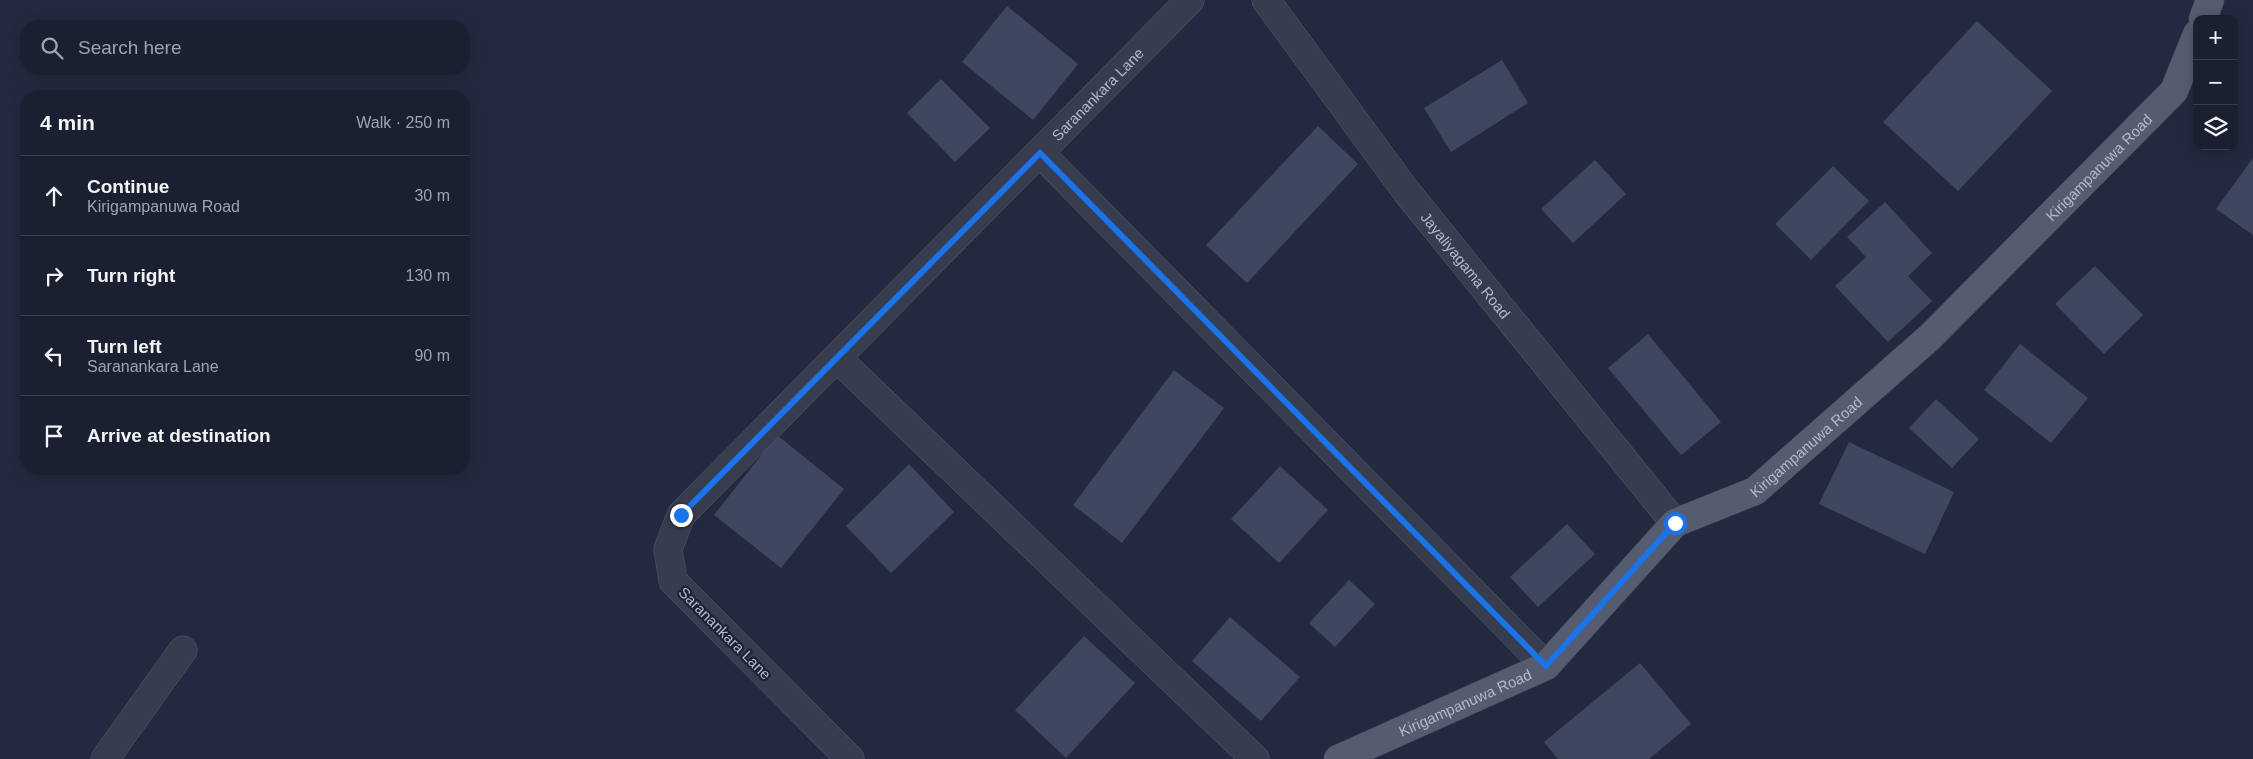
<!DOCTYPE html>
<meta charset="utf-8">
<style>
:root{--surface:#1a202f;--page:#272d3b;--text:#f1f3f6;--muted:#9fa3aa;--line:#383e4b}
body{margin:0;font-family:Arial,sans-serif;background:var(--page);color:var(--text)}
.controls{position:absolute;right:15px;top:15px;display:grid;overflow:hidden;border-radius:10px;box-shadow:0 2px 12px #0003}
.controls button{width:45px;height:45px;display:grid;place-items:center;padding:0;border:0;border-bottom:1px solid var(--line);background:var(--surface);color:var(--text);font:25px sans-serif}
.stop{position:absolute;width:15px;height:15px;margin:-11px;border:4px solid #1a73e8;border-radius:50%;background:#fff}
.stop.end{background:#1a73e8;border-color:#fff;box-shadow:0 1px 5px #0008}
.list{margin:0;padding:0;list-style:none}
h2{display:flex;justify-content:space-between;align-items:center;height:65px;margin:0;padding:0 20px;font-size:21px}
h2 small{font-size:16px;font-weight:400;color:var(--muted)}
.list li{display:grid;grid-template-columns:32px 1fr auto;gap:15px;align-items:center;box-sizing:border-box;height:80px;padding:0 20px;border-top:1px solid var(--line)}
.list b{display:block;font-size:19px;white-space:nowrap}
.list p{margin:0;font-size:16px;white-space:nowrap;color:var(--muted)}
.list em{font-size:16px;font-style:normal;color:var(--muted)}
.icon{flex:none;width:28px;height:28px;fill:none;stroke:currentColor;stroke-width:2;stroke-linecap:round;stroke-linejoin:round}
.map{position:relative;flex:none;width:2253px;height:759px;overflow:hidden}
.search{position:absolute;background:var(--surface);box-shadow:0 2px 12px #0003;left:20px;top:20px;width:450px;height:55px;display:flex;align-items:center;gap:12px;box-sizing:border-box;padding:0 18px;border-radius:20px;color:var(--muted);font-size:19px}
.panel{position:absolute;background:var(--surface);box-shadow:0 2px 12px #0003;left:20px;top:90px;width:450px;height:385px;border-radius:20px}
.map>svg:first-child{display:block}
.building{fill:#3f465f}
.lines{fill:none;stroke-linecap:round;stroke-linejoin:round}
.minor-casing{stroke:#52586a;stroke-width:29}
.major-casing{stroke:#404658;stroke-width:29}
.minor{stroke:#373d4f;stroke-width:28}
.major{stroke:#555c6f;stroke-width:28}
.route{stroke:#1a73e8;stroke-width:6}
.labels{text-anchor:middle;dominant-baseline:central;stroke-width:4.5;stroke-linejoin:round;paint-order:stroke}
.street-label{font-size:15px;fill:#b3b8ca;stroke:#1c2234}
</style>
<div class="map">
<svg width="2253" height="759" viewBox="0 0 2253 759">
<rect width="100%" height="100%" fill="#232a3f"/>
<g class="building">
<polygon points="1007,6 1078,64 1033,120 962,62"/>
<polygon points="1977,21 2052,91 1958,191 1883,122"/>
<polygon points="1502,60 1528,103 1451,152 1424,108"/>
<polygon points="941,79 990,128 955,162 907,113"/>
<polygon points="1318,126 1358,164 1247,283 1206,245"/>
<polygon points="2253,158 2253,235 2216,209"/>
<polygon points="1595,160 1626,194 1573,243 1541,209"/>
<polygon points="1833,166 1869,201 1811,260 1775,224"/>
<polygon points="1885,202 1932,253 1908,276 1932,301 1888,342 1835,286 1866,257 1847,237"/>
<polygon points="2095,266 2143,315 2104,354 2055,304"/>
<polygon points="1648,334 1721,422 1681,455 1608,368"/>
<polygon points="2020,344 2088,398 2051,443 1984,390"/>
<polygon points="1174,370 1224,408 1122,543 1073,505"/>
<polygon points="1936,399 1979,439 1952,468 1909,428"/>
<polygon points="777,435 844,489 781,568 714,515"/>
<polygon points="1849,442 1954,492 1925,554 1819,504"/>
<polygon points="909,464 954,512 891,573 846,526"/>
<polygon points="1280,466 1328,510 1279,563 1231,519"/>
<polygon points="1567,524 1595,554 1538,607 1510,577"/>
<polygon points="1349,580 1375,604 1335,647 1309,623"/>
<polygon points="1230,617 1300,677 1261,721 1192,661"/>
<polygon points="1084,636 1135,683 1066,758 1015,710"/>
<polygon points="1640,663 1691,724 1649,759 1558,759 1544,742"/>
</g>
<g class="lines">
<defs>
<g id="minor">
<path id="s1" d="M1266 0 1406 191 1675 523"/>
<polyline points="1040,153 1546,666"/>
<polyline points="837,358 1255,759"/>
<polyline points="105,759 183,650"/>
<path id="s2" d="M850 759 673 581 668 549 681 515 1190 0"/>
</g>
<g id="major">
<polyline points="2203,19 2210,0"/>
<path id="s3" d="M1338 759 1546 666 1675 523 1755 491 1930 337 2174 91 2197 34"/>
</g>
</defs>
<use href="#minor" class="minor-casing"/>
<use href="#major" class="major-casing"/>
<use href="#minor" class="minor"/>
<use href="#major" class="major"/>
</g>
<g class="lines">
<polyline class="route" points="681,515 1040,153 1546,666 1675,523"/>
</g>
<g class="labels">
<g class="street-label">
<text stroke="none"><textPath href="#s2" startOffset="912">Saranankara Lane</textPath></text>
<text stroke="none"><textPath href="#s3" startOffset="979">Kirigampanuwa Road</textPath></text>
<text stroke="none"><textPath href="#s1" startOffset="332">Jayaliyagama Road</textPath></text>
<text stroke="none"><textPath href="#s3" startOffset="574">Kirigampanuwa Road</textPath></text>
<text transform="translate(725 633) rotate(45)">Saranankara Lane</text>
<text stroke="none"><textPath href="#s3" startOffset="139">Kirigampanuwa Road</textPath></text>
</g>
</g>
</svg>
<div class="controls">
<button>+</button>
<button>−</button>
<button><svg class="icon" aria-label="layers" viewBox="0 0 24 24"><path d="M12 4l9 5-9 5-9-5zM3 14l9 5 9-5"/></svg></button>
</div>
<div class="stop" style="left:1675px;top:523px"></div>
<div class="stop end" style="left:681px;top:515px"></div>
<div class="search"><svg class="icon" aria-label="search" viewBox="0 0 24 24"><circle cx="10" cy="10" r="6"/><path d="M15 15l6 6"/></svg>Search here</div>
<section class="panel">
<h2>4 min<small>Walk · 250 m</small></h2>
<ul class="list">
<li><svg class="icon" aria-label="ahead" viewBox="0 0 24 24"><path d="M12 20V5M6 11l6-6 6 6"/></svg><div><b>Continue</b><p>Kirigampanuwa Road</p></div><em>30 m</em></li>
<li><svg class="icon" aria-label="right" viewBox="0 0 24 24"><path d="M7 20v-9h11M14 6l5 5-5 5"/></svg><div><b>Turn right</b></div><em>130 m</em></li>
<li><svg class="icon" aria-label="left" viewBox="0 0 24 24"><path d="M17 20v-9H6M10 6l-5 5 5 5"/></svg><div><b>Turn left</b><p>Saranankara Lane</p></div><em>90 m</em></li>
<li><svg class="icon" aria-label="arrive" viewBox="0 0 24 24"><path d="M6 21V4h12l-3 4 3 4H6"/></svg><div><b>Arrive at destination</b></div></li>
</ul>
</section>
</div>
